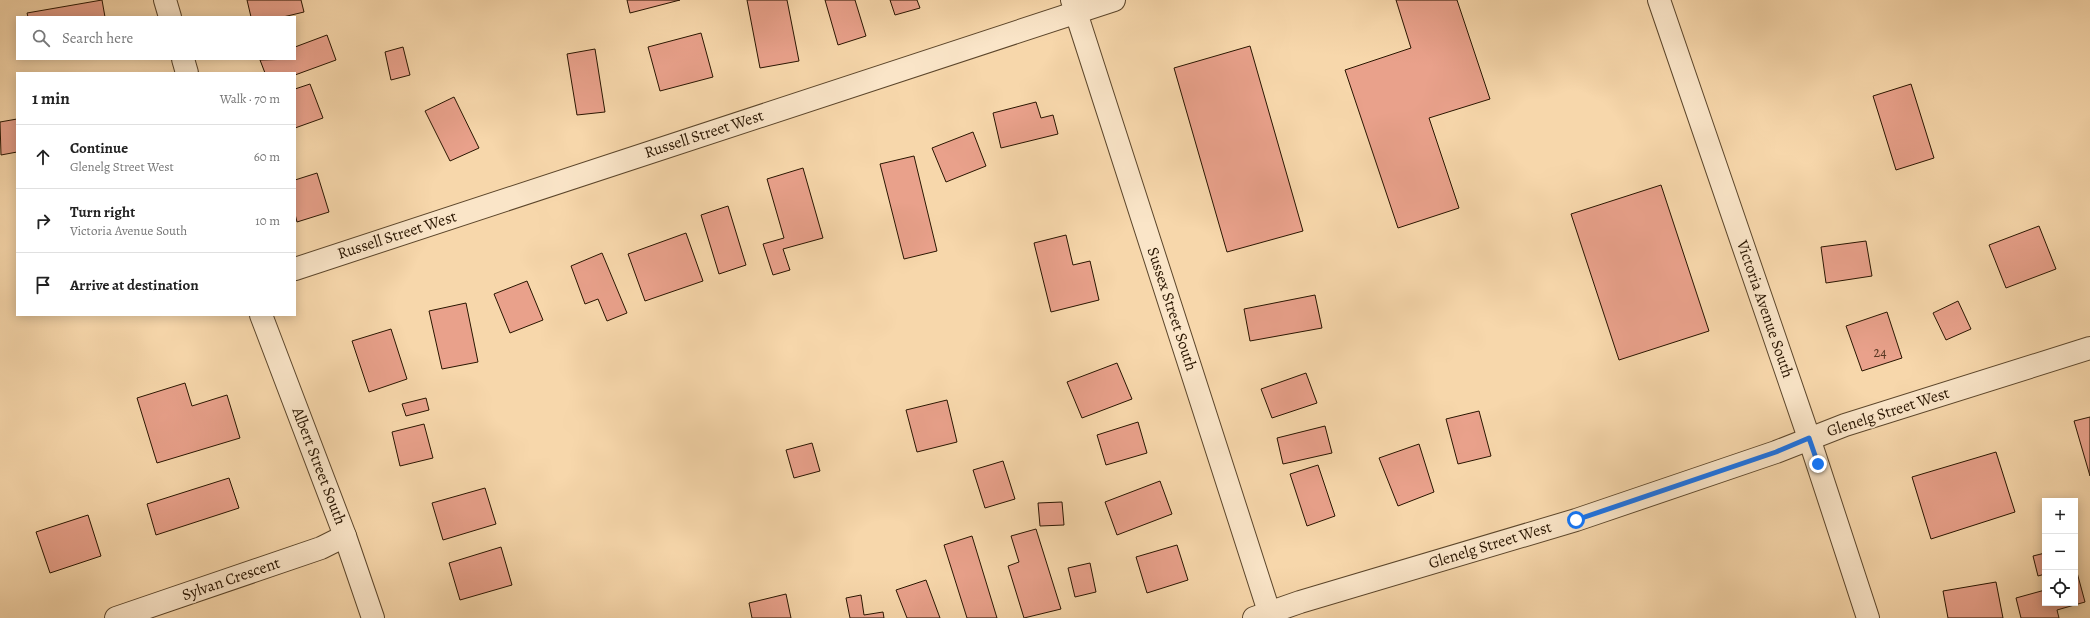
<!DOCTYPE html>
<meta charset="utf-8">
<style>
:root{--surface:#fff;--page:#f6f6f6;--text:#222;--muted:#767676;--line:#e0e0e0}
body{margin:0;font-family:Alegreya,serif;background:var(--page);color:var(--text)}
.controls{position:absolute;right:12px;bottom:12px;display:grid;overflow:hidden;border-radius:0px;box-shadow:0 2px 10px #0003}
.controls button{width:36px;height:36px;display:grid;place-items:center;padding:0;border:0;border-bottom:1px solid var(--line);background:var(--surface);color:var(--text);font:20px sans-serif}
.stop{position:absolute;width:12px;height:12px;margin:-9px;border:3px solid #1a73e8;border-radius:50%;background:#fff}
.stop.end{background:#1a73e8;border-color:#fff;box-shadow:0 1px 4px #0008}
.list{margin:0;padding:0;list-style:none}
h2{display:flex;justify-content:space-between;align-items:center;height:52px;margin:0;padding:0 16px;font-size:17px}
h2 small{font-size:13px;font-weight:400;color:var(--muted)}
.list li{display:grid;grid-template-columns:26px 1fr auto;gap:12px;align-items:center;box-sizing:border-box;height:64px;padding:0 16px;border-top:1px solid var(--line)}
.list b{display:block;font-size:15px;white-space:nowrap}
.list p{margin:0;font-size:13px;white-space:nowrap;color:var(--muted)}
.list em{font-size:13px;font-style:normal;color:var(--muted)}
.icon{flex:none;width:22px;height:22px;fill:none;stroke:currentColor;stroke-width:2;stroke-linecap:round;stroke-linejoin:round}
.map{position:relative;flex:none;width:2090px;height:618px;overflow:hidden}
.search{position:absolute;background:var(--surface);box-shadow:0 2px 10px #0003;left:16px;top:16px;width:280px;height:44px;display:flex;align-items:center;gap:10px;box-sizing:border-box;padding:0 14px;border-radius:0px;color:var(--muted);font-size:15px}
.panel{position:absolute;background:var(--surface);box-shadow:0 2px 10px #0003;left:16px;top:72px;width:280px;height:244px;border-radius:0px}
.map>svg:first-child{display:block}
.building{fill:#e9a18b;stroke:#291500}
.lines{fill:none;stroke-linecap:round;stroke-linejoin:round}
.street-casing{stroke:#5c462b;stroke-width:24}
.street{stroke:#fae5c8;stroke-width:22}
.route{stroke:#1a73e8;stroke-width:5}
.labels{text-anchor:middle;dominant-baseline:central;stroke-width:4;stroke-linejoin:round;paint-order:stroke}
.number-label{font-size:14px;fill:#593823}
.street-label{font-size:16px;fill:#291500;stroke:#fae5c8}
</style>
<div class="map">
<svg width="2090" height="618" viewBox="0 0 2090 618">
<rect width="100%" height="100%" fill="#f7d7ab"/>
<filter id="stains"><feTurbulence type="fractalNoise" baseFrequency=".005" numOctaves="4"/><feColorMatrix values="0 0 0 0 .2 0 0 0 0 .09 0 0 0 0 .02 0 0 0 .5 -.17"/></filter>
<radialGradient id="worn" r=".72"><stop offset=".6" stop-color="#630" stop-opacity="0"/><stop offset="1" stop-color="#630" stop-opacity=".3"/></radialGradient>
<g class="building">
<polygon points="102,0 105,17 28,17 27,13"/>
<polygon points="247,0 301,0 304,12 283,17 251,17"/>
<polygon points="627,0 680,0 630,13"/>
<polygon points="747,0 787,0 799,61 760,68"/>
<polygon points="825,0 855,0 866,36 838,45"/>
<polygon points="890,0 917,0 920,8 895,15"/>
<polygon points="1396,0 1457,0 1490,99 1429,118 1459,208 1398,228 1345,70 1411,48"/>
<polygon points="701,33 713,77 660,91 648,47"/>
<polygon points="327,35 336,60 295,75 295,73 265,73 260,60 295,59 295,47"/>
<polygon points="1250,46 1303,231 1227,252 1174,68"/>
<polygon points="403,47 410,75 391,80 385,52"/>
<polygon points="595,49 605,112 577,115 567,54"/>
<polygon points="310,84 323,118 295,128 295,89"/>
<polygon points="1911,84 1934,158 1896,170 1873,96"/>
<polygon points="454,97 479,148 450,161 425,111"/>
<polygon points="1036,102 1041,118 1053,115 1058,134 1001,148 993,113"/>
<polygon points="17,119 17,152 1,155 0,122"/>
<polygon points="973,132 986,166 946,182 932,148"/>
<polygon points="914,156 937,251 904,259 880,164"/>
<polygon points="803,168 823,238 783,249 790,270 773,275 763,244 784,238 767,179"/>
<polygon points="317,173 329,212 297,222 295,214 295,180"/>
<polygon points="1661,185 1709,331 1619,360 1571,214"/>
<polygon points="728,206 746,265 719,274 701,215"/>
<polygon points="2039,226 2056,269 2006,288 1989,245"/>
<polygon points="686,233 703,281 645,301 628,254"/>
<polygon points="1066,235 1073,265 1090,261 1099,300 1051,312 1034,243"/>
<polygon points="1866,241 1872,276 1826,283 1821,247"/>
<polygon points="602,253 627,313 607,321 598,299 585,304 571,266"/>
<polygon points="527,281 543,320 510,333 494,294"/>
<polygon points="1315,295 1322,328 1250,341 1244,309"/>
<polygon points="1958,301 1971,329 1946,340 1933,313"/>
<polygon points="466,303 478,362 442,369 429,311"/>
<polygon points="1887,312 1902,358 1862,371 1846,326"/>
<polygon points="391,329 407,379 369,392 352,341"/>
<polygon points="1117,363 1132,399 1082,418 1067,382"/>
<polygon points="1306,373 1317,403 1272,418 1261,389"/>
<polygon points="185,383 192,406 227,395 240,438 157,463 137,398"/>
<polygon points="426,398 429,410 406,416 402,404"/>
<polygon points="947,400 957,442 917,452 906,410"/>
<polygon points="1479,411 1491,456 1458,464 1446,419"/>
<polygon points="2090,417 2090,476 2074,421"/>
<polygon points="1138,422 1147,453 1106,465 1097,435"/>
<polygon points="424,424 433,458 400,466 392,432"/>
<polygon points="1325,426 1332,453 1283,464 1277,438"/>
<polygon points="812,443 820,471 794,478 786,450"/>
<polygon points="1419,444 1434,492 1398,506 1379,458"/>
<polygon points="1996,452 2015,512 1931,539 1912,477"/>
<polygon points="1003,461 1015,499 985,508 973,470"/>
<polygon points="1318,465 1335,516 1307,526 1290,474"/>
<polygon points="229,478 239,508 156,535 147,504"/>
<polygon points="1160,481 1172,514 1117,535 1105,502"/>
<polygon points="485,488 496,524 443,540 432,503"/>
<polygon points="1062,502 1064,525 1040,526 1038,503"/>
<polygon points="88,515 101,556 50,573 36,532"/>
<polygon points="1036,529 1061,609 1024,618 1008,566 1019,562 1011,536"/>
<polygon points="972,536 997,618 967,618 944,545"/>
<polygon points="1177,545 1188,580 1147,593 1136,557"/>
<polygon points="501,547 512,585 460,600 449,563"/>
<polygon points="2045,553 2045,574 2038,576 2033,556"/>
<polygon points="1090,563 1096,592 1075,597 1068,568"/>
<polygon points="2075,565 2085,602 2057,610 2059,618 2021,618 2016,598 2045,590 2045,603 2075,603"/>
<polygon points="926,580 940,618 907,618 896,590"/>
<polygon points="1996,582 2003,618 1948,618 1943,591"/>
<polygon points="786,594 791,618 752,618 749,603"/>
<polygon points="861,595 864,615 883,612 884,618 850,618 846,598"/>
</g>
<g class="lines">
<defs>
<g id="street">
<polyline points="165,0 170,17"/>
<polyline points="1072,0 1271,618"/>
<polyline points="1659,0 1809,438 1868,618"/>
<polyline points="183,59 187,73"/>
<polyline points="295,269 1114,0"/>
<polyline points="261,315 345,536 373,618"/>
<polyline points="116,618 321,548 345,536"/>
<polyline points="1254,618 1300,602 1576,520 1776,452 1845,425 2090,348"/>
</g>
</defs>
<use href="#street" class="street-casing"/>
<use href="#street" class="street"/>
</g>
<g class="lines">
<polyline class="route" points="1576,520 1776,452 1809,438 1818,464"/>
</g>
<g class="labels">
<g class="number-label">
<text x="1880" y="352">24</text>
</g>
<g class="street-label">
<text transform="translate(704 134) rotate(-18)">Russell Street West</text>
<text transform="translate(397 235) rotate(-18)">Russell Street West</text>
<text transform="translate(1172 309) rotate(72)">Sussex Street South</text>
<text transform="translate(1765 309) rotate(71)">Victoria Avenue South</text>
<text transform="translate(1888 412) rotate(-18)">Glenelg Street West</text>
<text transform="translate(319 466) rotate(69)">Albert Street South</text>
<text transform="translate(1490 545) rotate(-17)">Glenelg Street West</text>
<text transform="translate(231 579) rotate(-19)">Sylvan Crescent</text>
</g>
</g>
<rect width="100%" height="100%" filter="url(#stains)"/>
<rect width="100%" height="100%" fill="url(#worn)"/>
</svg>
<div class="controls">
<button>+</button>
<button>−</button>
<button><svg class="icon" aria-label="locate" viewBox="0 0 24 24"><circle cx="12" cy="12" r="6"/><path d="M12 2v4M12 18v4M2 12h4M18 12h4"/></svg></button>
</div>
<div class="stop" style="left:1576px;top:520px"></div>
<div class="stop end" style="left:1818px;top:464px"></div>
<div class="search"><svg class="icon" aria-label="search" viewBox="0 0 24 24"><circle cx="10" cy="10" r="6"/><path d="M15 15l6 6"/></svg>Search here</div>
<section class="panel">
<h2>1 min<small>Walk · 70 m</small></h2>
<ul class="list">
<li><svg class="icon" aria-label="ahead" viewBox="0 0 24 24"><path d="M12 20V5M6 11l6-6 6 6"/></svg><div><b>Continue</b><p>Glenelg Street West</p></div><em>60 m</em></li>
<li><svg class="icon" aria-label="right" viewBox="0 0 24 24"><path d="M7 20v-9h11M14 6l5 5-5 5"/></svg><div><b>Turn right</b><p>Victoria Avenue South</p></div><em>10 m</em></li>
<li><svg class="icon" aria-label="arrive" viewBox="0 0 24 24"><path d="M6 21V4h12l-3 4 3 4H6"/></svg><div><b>Arrive at destination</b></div></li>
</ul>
</section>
</div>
